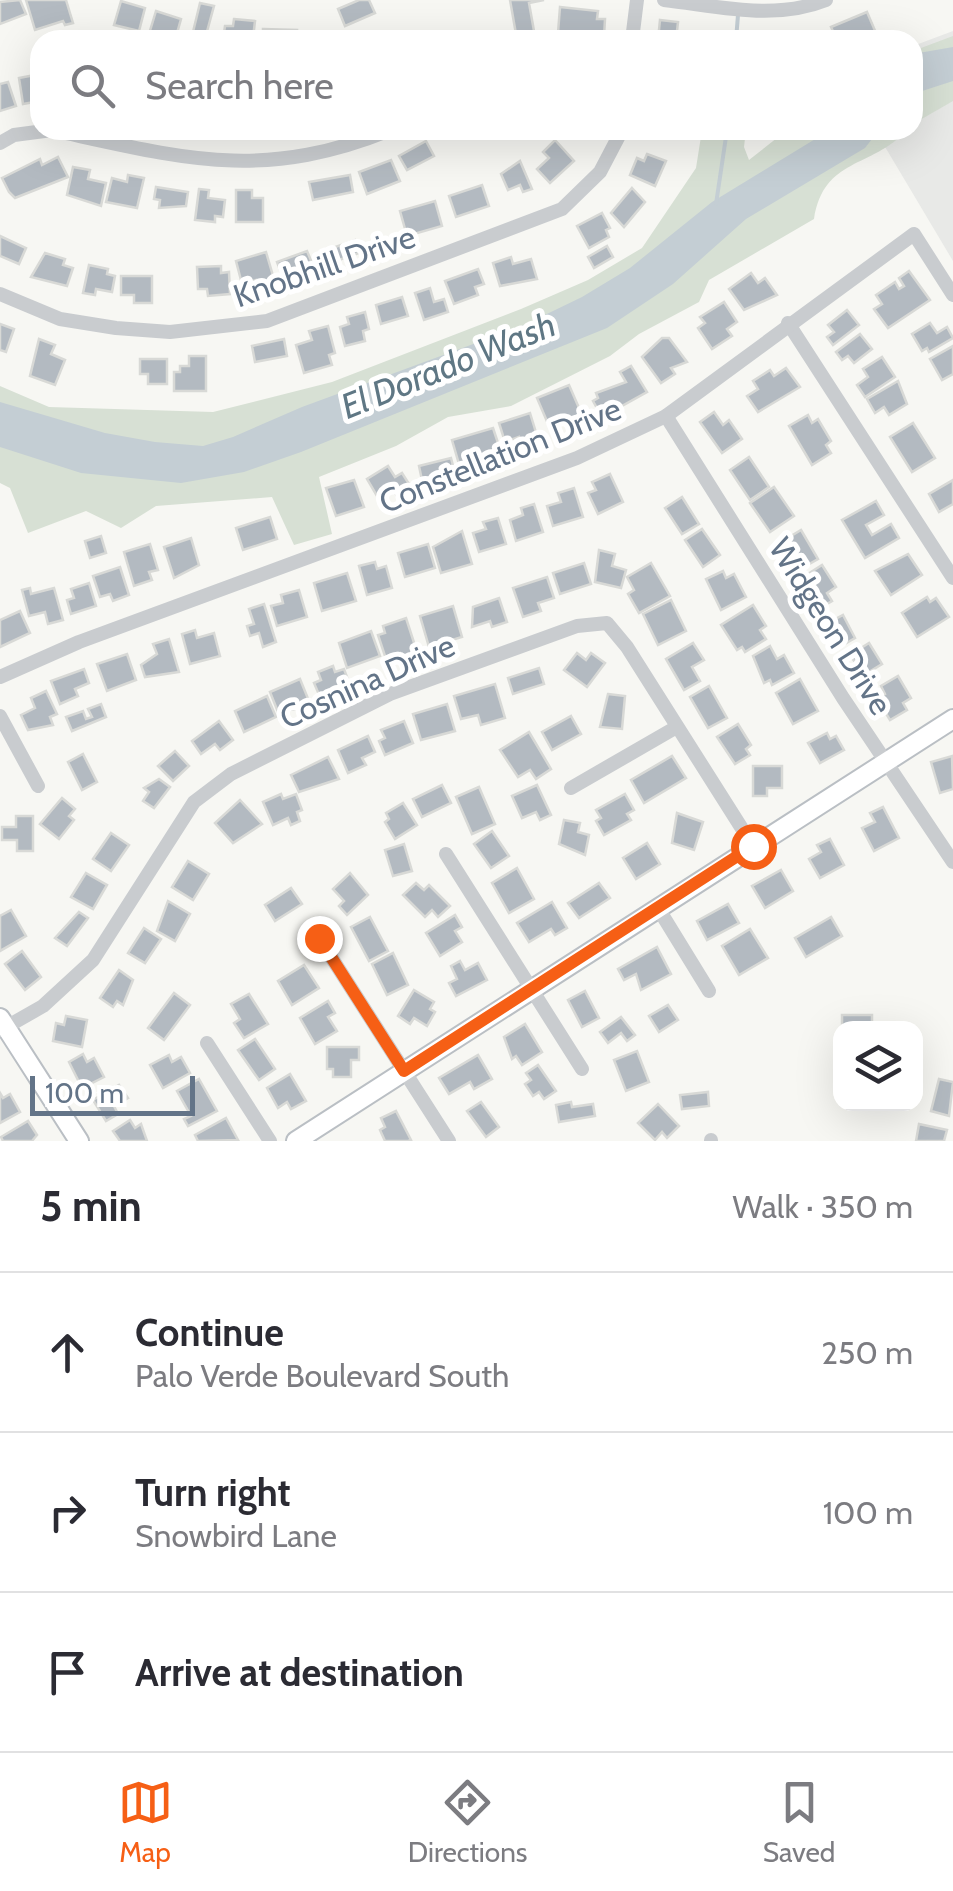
<!DOCTYPE html>
<meta charset="utf-8">
<style>
:root{--surface:#fff;--page:#f7f7f7;--text:#2b2b33;--muted:#7c7c81;--line:#e1e1e2;--accent:#f65f15}
body{margin:0;font-family:Cabin,sans-serif;background:var(--page);color:var(--text)}
.controls{position:absolute;right:30px;bottom:30px;display:grid;overflow:hidden;border-radius:20px;box-shadow:0 10px 40px #0002}
.controls button{width:90px;height:90px;display:grid;place-items:center;padding:0;border:0;border-bottom:2px solid var(--line);background:var(--surface);color:var(--text);font:50px sans-serif}
.scale{position:absolute;left:30px;bottom:25px;width:165px;box-sizing:border-box;padding-left:10px;border:5px solid #637488;border-top:0;font-size:28px;line-height:35px;white-space:nowrap;color:#637488;-webkit-text-stroke:8px #fff;paint-order:stroke}
.stop{position:absolute;width:30px;height:30px;margin:-22px;border:8px solid #f65f15;border-radius:50%;background:#fff}
.stop.end{background:#f65f15;border-color:#fff;box-shadow:0 2px 10px #0008}
.list{margin:0;padding:0;list-style:none}
h2{display:flex;justify-content:space-between;align-items:center;height:130px;margin:0;padding:0 40px;font-size:42px}
h2 small{font-size:32px;font-weight:400;color:var(--muted)}
.list li{display:grid;grid-template-columns:65px 1fr auto;gap:30px;align-items:center;box-sizing:border-box;height:160px;padding:0 40px;border-top:2px solid var(--line)}
.list b{display:block;font-size:38px;white-space:nowrap}
.list p{margin:0;font-size:32px;white-space:nowrap;color:var(--muted)}
.list em{font-size:32px;font-style:normal;color:var(--muted)}
.icon{flex:none;width:55px;height:55px;fill:none;stroke:currentColor;stroke-width:2;stroke-linecap:round;stroke-linejoin:round}
.map{position:relative;flex:none;width:953px;height:1141px;overflow:hidden}
.search{position:absolute;background:var(--surface);box-shadow:0 10px 40px #0002;left:30px;right:30px;top:30px;height:110px;display:flex;align-items:center;gap:25px;box-sizing:border-box;padding:0 35px;border-radius:30px;color:var(--muted);font-size:38px}
.sheet{height:610px;background:var(--surface)}
nav{display:flex;justify-content:space-around;align-items:center;box-sizing:border-box;height:140px;border-top:2px solid var(--line);background:var(--surface);font-size:28px;color:var(--muted)}
nav a{display:grid;justify-items:center;gap:5px}
nav .on{color:var(--accent)}
.map>svg:first-child{display:block}
.built{fill:#e8e9e7}
.green{fill:#d7e0d4}
.water{fill:#c4ced4}
.lines{fill:none;stroke-linecap:round;stroke-linejoin:round}
.stream{stroke:#c4ced4;stroke-width:4}
.building{fill:#b3bac1;stroke:#d8d9d6;stroke-width:2.5}
.secondary-casing{stroke:#babfc4;stroke-width:22}
.street{stroke:#c9cccf;stroke-width:14}
.secondary{stroke:#fff;stroke-width:18}
.route{stroke:#f65f15;stroke-width:12}
.labels{text-anchor:middle;dominant-baseline:central;stroke-width:10;stroke-linejoin:round;paint-order:stroke}
.street-label{font-size:32px;fill:#637488;stroke:#fff}
.water-label{font-size:35px;font-style:italic;fill:#5f7784;stroke:#fff}
</style>
<div class="map">
<svg width="953" height="1141" viewBox="0 0 953 1141">
<rect width="100%" height="100%" fill="#f7f7f3"/>
<polygon class="built" points="953,31 953,261 875,130 913,130 913,46"/>
<g class="green">
<polygon points="953,36 953,101 913,124 913,51"/>
<path d="M702 130H746L744 147 749 160 787 130H907C871 169 824 157 814 219L709 280 699 302 639 334 610 356 511 406 448 417 396 446 319 477 332 534 294 545 272 497 156 506 121 528 86 511 28 533 10 488 0 483V386L49 407 213 412 332 382 521 309 588 280 642 248 696 168Z"/>
</g>
<g class="water">
<polygon points="953,47 953,81 913,94 913,54"/>
<polygon points="830,130 879,130 865,148 746,219 673,284 607,328 301,452 244,472 181,483 81,473 0,447 0,402 105,433 155,442 203,446 233,437 302,407 522,326 582,297 630,268 712,202"/>
</g>
<g class="lines">
<g class="stream">
<polyline points="736,40 738,15"/>
<polyline points="716,204 727,130"/>
</g>
</g>
<g class="building">
<polygon points="20,0 26,14 0,24 0,2"/>
<polygon points="26,0 66,0 73,23 65,25 63,21 35,30"/>
<polygon points="359,0 369,0 375,13 345,26 338,9"/>
<polygon points="510,0 544,0 529,3 534,31 516,34"/>
<polygon points="121,1 145,8 139,31 114,25"/>
<polygon points="200,3 214,6 206,35 193,32"/>
<polygon points="560,7 598,11 597,19 605,19 604,37 558,33"/>
<polygon points="156,11 181,19 175,40 149,34"/>
<polygon points="867,12 879,40 837,40 831,27"/>
<polygon points="234,19 255,21 253,38 223,40 225,26 233,26"/>
<polygon points="660,20 678,22 676,40 658,40"/>
<polygon points="263,29 297,30 296,40 263,40"/>
<polygon points="40,74 40,101 23,104 19,78"/>
<polygon points="8,82 16,106 0,111 0,84"/>
<polygon points="555,140 574,161 550,183 537,169 549,158 543,152"/>
<polygon points="426,141 434,156 407,170 399,156"/>
<polygon points="647,154 666,161 655,186 630,175 637,158 644,161"/>
<polygon points="58,157 68,177 15,198 9,192 2,178 40,159 42,165"/>
<polygon points="391,160 400,181 367,194 359,172"/>
<polygon points="520,161 532,189 523,192 520,185 508,190 501,174"/>
<polygon points="73,167 90,170 88,179 106,183 101,206 67,195"/>
<polygon points="128,175 144,178 137,208 106,202 112,178 127,182"/>
<polygon points="350,175 353,192 313,200 309,182"/>
<polygon points="482,185 489,206 456,217 449,196"/>
<polygon points="156,187 188,192 186,206 159,208 160,200 154,199"/>
<polygon points="632,188 645,202 624,227 611,213"/>
<polygon points="199,189 209,190 208,198 225,200 223,217 215,216 215,222 195,220"/>
<polygon points="236,190 252,190 252,198 263,198 263,222 236,222"/>
<polygon points="435,201 442,226 407,236 400,211"/>
<polygon points="602,213 610,228 606,230 609,237 589,248 577,226"/>
<polygon points="0,236 26,248 19,264 0,256"/>
<polygon points="355,240 359,253 322,266 318,253"/>
<polygon points="607,246 613,257 594,268 588,257"/>
<polygon points="307,251 315,270 284,281 277,262"/>
<polygon points="266,252 276,286 259,291 256,280 242,284 236,261"/>
<polygon points="45,253 65,259 63,265 73,268 67,286 31,277"/>
<polygon points="511,257 513,264 531,259 537,279 500,286 493,263"/>
<polygon points="89,265 108,269 107,274 115,276 112,292 96,289 95,295 83,293"/>
<polygon points="221,266 221,273 229,272 230,294 208,296 207,289 198,289 197,267"/>
<polygon points="478,269 484,284 475,287 478,295 454,304 445,281"/>
<polygon points="909,271 930,300 888,328 874,309 882,304 876,295 895,282 899,289 904,286 899,278"/>
<polygon points="751,273 758,283 765,278 777,295 744,310 729,289"/>
<polygon points="121,276 152,276 152,303 134,303 134,295 121,295"/>
<polygon points="430,288 434,302 444,299 448,312 424,320 415,293"/>
<polygon points="402,297 408,316 381,324 376,305"/>
<polygon points="724,302 737,322 727,329 732,336 712,349 698,328 705,323 700,317"/>
<polygon points="847,310 859,325 833,345 827,337 834,332 828,325"/>
<polygon points="365,312 369,329 363,331 365,341 345,346 340,327 349,324 347,317"/>
<polygon points="930,323 937,333 947,327 953,338 929,352 927,348 922,351 912,334"/>
<polygon points="0,324 14,329 6,352 0,350"/>
<polygon points="328,326 335,353 329,355 332,365 304,373 296,345 312,340 309,331"/>
<polygon points="860,334 872,349 854,363 848,356 842,360 836,352"/>
<polygon points="662,338 669,338 687,362 671,368 675,374 661,383 642,357"/>
<polygon points="39,339 55,345 51,354 65,360 55,385 30,376"/>
<polygon points="284,339 287,356 255,362 252,346"/>
<polygon points="953,346 953,374 942,380 930,359"/>
<polygon points="189,356 206,356 206,391 174,391 174,372 180,372 180,366 189,366"/>
<polygon points="882,357 895,377 865,397 857,385 868,377 863,369"/>
<polygon points="140,359 167,359 167,384 148,384 148,374 140,374"/>
<polygon points="631,366 647,392 602,417 593,401 598,398 596,393 626,382 620,372"/>
<polygon points="786,368 800,387 758,412 747,396 758,389 753,381 770,370 774,376"/>
<polygon points="898,381 907,404 889,415 884,407 875,413 867,399"/>
<polygon points="569,385 586,424 573,429 568,418 549,426 537,398"/>
<polygon points="714,412 723,425 729,420 742,439 722,453 700,422"/>
<polygon points="530,413 538,439 521,445 519,437 505,442 499,423"/>
<polygon points="808,415 812,423 818,419 831,441 826,445 831,453 812,465 789,426"/>
<polygon points="913,423 935,458 912,472 890,437"/>
<polygon points="493,428 503,458 461,471 452,440"/>
<polygon points="749,457 769,487 750,500 730,470"/>
<polygon points="451,458 456,477 423,485 419,466"/>
<polygon points="388,466 395,477 402,473 411,487 397,496 391,487 377,496 367,479"/>
<polygon points="610,474 623,502 598,514 588,493 596,490 592,482"/>
<polygon points="354,480 364,507 336,516 326,488"/>
<polygon points="953,480 953,504 939,512 929,494"/>
<polygon points="774,487 794,516 770,532 750,503"/>
<polygon points="574,488 583,517 553,526 547,506 561,502 558,493"/>
<polygon points="682,497 699,524 682,534 665,508"/>
<polygon points="876,501 884,515 866,525 872,535 891,524 899,538 865,558 842,520"/>
<polygon points="534,504 543,532 516,541 510,520 523,515 521,508"/>
<polygon points="270,517 277,539 243,550 236,528"/>
<polygon points="498,518 506,544 479,552 473,533 486,529 483,522"/>
<polygon points="702,529 720,555 703,567 685,540"/>
<polygon points="801,530 818,559 795,572 778,544"/>
<polygon points="462,531 472,564 441,573 433,547"/>
<polygon points="101,536 106,553 90,558 85,541"/>
<polygon points="191,538 199,565 174,578 164,547"/>
<polygon points="150,544 158,570 149,572 152,580 134,586 124,552"/>
<polygon points="428,544 435,568 405,577 398,553"/>
<polygon points="599,550 615,554 612,566 626,570 621,588 595,582"/>
<polygon points="908,554 922,575 891,595 875,571"/>
<polygon points="375,562 377,569 386,566 392,588 367,595 359,566"/>
<polygon points="584,563 591,584 560,594 553,573"/>
<polygon points="651,563 670,596 639,613 628,594 634,590 627,577"/>
<polygon points="822,565 836,587 827,593 832,601 820,608 800,579"/>
<polygon points="120,567 129,595 113,601 110,594 100,597 93,576"/>
<polygon points="723,571 726,578 734,574 746,597 721,610 706,579"/>
<polygon points="347,573 356,601 322,611 314,583"/>
<polygon points="547,577 554,598 538,603 541,611 523,617 513,588"/>
<polygon points="89,583 96,606 71,614 67,600 74,598 71,589"/>
<polygon points="30,588 31,594 54,588 63,620 48,624 45,612 29,616 22,590"/>
<polygon points="299,590 307,617 277,626 271,606 283,603 281,595"/>
<polygon points="927,597 930,602 936,598 949,617 917,637 902,613"/>
<polygon points="499,598 507,622 492,627 490,621 472,627 473,607"/>
<polygon points="671,600 686,631 658,645 643,614"/>
<polygon points="264,604 276,642 263,647 259,633 250,636 247,626 254,624 249,609"/>
<polygon points="753,605 766,626 760,630 766,639 745,652 742,647 737,650 721,625"/>
<polygon points="453,606 462,637 429,647 420,616"/>
<polygon points="20,611 30,633 0,647 0,620"/>
<polygon points="843,615 855,638 841,646 828,623"/>
<polygon points="406,618 418,655 402,660 400,653 394,655 397,662 388,665 378,635 385,633 383,626"/>
<polygon points="195,630 197,638 214,633 220,656 190,664 182,634"/>
<polygon points="371,631 380,656 347,668 339,643"/>
<polygon points="169,639 179,672 145,677 141,665 157,654 153,644"/>
<polygon points="693,643 704,660 692,667 700,681 684,690 666,659"/>
<polygon points="869,643 882,664 864,675 850,655"/>
<polygon points="770,646 777,659 784,655 794,673 772,685 770,680 764,683 753,656"/>
<polygon points="577,653 586,660 591,653 605,663 587,687 564,670"/>
<polygon points="127,654 136,680 107,691 97,664"/>
<polygon points="333,666 335,672 344,669 350,685 320,697 314,683 321,680 318,672"/>
<polygon points="539,668 544,684 513,694 508,678"/>
<polygon points="84,669 89,683 75,689 78,696 60,704 51,681"/>
<polygon points="898,676 911,698 903,703 907,710 890,720 877,699 885,694 881,686"/>
<polygon points="300,679 311,706 278,712 270,692"/>
<polygon points="800,679 818,711 793,724 776,693"/>
<polygon points="495,684 505,718 481,725 478,715 461,719 454,696"/>
<polygon points="709,686 727,718 708,728 690,697"/>
<polygon points="46,691 57,714 50,717 53,725 28,730 21,715 35,708 31,698"/>
<polygon points="608,694 625,696 622,729 600,727"/>
<polygon points="267,696 276,717 244,732 235,711"/>
<polygon points="101,704 106,717 72,731 66,717 83,711 86,719 92,717 88,709"/>
<polygon points="447,704 455,731 421,740 413,714"/>
<polygon points="571,716 581,734 552,750 542,732"/>
<polygon points="219,721 233,740 220,750 215,744 201,754 192,741"/>
<polygon points="404,721 413,743 385,755 379,741 385,738 381,730"/>
<polygon points="738,724 751,745 746,749 750,755 735,764 717,737"/>
<polygon points="529,732 551,769 536,779 530,770 518,777 500,750"/>
<polygon points="827,733 830,739 836,736 844,750 820,763 808,743"/>
<polygon points="368,736 375,752 362,758 366,765 348,773 338,750"/>
<polygon points="175,751 189,766 173,781 158,766"/>
<polygon points="83,754 97,782 82,790 68,762"/>
<polygon points="672,756 686,778 644,803 631,780"/>
<polygon points="952,756 953,789 940,793 931,762"/>
<polygon points="328,757 339,779 299,792 291,775"/>
<polygon points="753,766 782,766 782,788 767,788 767,796 753,796"/>
<polygon points="159,779 170,787 154,808 143,801 149,792 144,788"/>
<polygon points="442,785 451,803 422,817 413,799"/>
<polygon points="537,785 551,815 540,820 536,812 522,818 512,796"/>
<polygon points="479,787 495,824 472,834 456,797"/>
<polygon points="281,794 283,799 296,794 302,810 297,812 300,821 291,825 288,818 273,825 263,802"/>
<polygon points="625,794 634,810 627,814 631,820 604,835 596,821 601,818 596,810"/>
<polygon points="62,798 75,809 69,816 74,820 59,839 40,824"/>
<polygon points="240,800 262,824 233,843 215,823"/>
<polygon points="403,803 417,825 395,839 385,822 389,819 386,813"/>
<polygon points="883,807 899,838 874,851 862,828 875,822 870,813"/>
<polygon points="677,813 703,822 694,850 672,843"/>
<polygon points="16,816 33,816 33,851 17,851 17,840 2,840 2,827 16,827"/>
<polygon points="564,820 580,823 578,832 589,835 585,855 559,844"/>
<polygon points="492,831 509,856 491,868 474,844"/>
<polygon points="111,833 129,845 111,871 93,859"/>
<polygon points="830,839 844,865 820,878 809,859 821,852 817,845"/>
<polygon points="647,843 660,864 636,879 623,858"/>
<polygon points="404,844 412,871 393,876 385,850"/>
<polygon points="188,861 209,874 193,900 172,887"/>
<polygon points="517,868 534,899 509,913 492,883"/>
<polygon points="781,870 793,891 765,908 752,886"/>
<polygon points="86,873 107,885 93,909 71,897"/>
<polygon points="350,873 368,895 347,915 339,906 344,901 333,889"/>
<polygon points="416,883 424,890 429,885 450,906 438,917 432,910 425,917 403,895"/>
<polygon points="599,883 610,898 579,918 568,903"/>
<polygon points="291,888 302,904 275,921 265,905"/>
<polygon points="168,901 190,914 175,941 157,931"/>
<polygon points="552,902 567,928 555,935 551,929 529,942 517,923"/>
<polygon points="728,904 739,923 707,940 697,921"/>
<polygon points="11,910 26,936 0,951 0,916"/>
<polygon points="79,912 88,918 67,946 55,938"/>
<polygon points="455,915 462,927 455,931 462,942 440,956 426,933"/>
<polygon points="370,917 388,951 369,961 351,927"/>
<polygon points="831,917 842,936 806,957 795,938"/>
<polygon points="144,928 161,939 145,963 128,953"/>
<polygon points="750,929 768,958 739,975 722,946"/>
<polygon points="657,947 671,974 641,990 636,974 624,980 618,969"/>
<polygon points="22,951 41,977 25,990 5,964"/>
<polygon points="393,953 408,985 387,995 372,964"/>
<polygon points="460,961 465,970 478,963 487,980 456,996 449,983 457,979 451,966"/>
<polygon points="304,965 319,988 292,1005 278,981"/>
<polygon points="119,970 133,980 123,1005 117,1001 113,1007 100,998"/>
<polygon points="414,990 434,1002 430,1009 435,1012 427,1026 414,1018 410,1024 398,1016"/>
<polygon points="585,991 599,1018 582,1027 568,1000"/>
<polygon points="174,993 190,1005 164,1040 148,1028"/>
<polygon points="249,994 268,1024 244,1038 234,1023 240,1019 231,1004"/>
<polygon points="328,1001 335,1013 328,1017 337,1031 315,1044 300,1018"/>
<polygon points="668,1005 678,1020 659,1032 649,1016"/>
<rect x="842" y="1015" width="30" height="13"/>
<polygon points="66,1016 87,1020 82,1047 53,1041 56,1023 64,1025"/>
<polygon points="621,1017 635,1035 627,1041 621,1033 608,1043 600,1032"/>
<polygon points="525,1024 542,1052 522,1065 516,1056 512,1059 504,1037"/>
<polygon points="255,1039 275,1069 259,1080 238,1050"/>
<polygon points="327,1047 359,1047 359,1060 351,1060 351,1077 333,1077 333,1069 327,1069"/>
<polygon points="637,1051 649,1082 626,1091 614,1060"/>
<polygon points="83,1054 87,1062 94,1058 104,1077 82,1088 69,1062"/>
<polygon points="169,1055 172,1062 181,1057 190,1073 163,1088 150,1065"/>
<polygon points="478,1055 492,1079 474,1089 470,1082 449,1094 439,1078"/>
<polygon points="538,1065 556,1091 544,1099 539,1092 533,1096 525,1084 531,1080 526,1073"/>
<polygon points="290,1074 306,1101 291,1109 287,1102 278,1108 267,1088"/>
<polygon points="199,1079 217,1111 188,1126 184,1119 191,1116 177,1091"/>
<polygon points="939,1079 953,1082 949,1116 931,1111"/>
<polygon points="119,1085 128,1098 114,1106 118,1114 106,1121 93,1100"/>
<polygon points="708,1092 709,1106 682,1109 680,1095"/>
<polygon points="0,1093 3,1098 10,1094 20,1112 0,1123"/>
<polygon points="481,1102 499,1127 486,1137 467,1111"/>
<polygon points="571,1102 572,1107 593,1104 595,1116 559,1122 556,1105"/>
<polygon points="658,1104 679,1126 667,1138 662,1132 655,1140 638,1123"/>
<polygon points="396,1111 411,1140 408,1141 385,1141 380,1130 385,1127 381,1118"/>
<polygon points="226,1118 238,1140 198,1141 195,1135"/>
<polygon points="130,1120 135,1128 141,1124 147,1141 120,1141 113,1131"/>
<polygon points="28,1121 37,1135 32,1141 3,1141 1,1137"/>
<polygon points="919,1124 947,1130 944,1141 916,1141"/>
</g>
<g class="lines">
<defs>
<g id="secondary">
<polyline points="0,1018 79,1141"/>
<polyline points="296,1141 953,719"/>
</g>
</defs>
<use href="#secondary" class="secondary-casing"/>
<g class="street">
<path d="M664 0C718 6 774 21 826 0"/>
<polyline points="632,40 637,0"/>
<path d="M52 130C182 158 261 182 390 130"/>
<polyline points="0,143 14,135 52,130"/>
<polyline points="0,294 60,319 116,328 170,332 267,321 562,209 600,172 622,130"/>
<polyline points="788,323 953,578"/>
<polyline points="666,416 843,698 953,862"/>
<polyline points="0,677 79,642 577,458 666,416 914,234 953,295"/>
<polyline points="0,716 38,786"/>
<polyline points="571,788 675,728"/>
<polyline points="446,854 582,1069"/>
<polyline points="658,908 709,991"/>
<polyline points="319,938 449,1141"/>
<polyline points="1,1030 43,1006 93,960 194,802 231,774 390,694 577,626 607,623 627,647 753,846"/>
<polyline points="207,1043 270,1141"/>
<polyline points="711,1141 711,1140"/>
</g>
<use href="#secondary" class="secondary"/>
</g>
<g class="lines">
<polyline class="route" points="319,938 404,1071 753,846"/>
</g>
<g class="labels">
<g class="street-label">
<text transform="translate(324 266) rotate(-19)">Knobhill Drive</text>
<text transform="translate(500 455) rotate(-22)">Constellation Drive</text>
<text transform="translate(831 626) rotate(58)">Widgeon Drive</text>
<text transform="translate(367 681) rotate(-24)">Cosnina Drive</text>
</g>
<g class="water-label">
<text transform="translate(448 365) rotate(-22)">El Dorado Wash</text>
</g>
</g>
</svg>
<div class="controls">
<button><svg class="icon" aria-label="layers" viewBox="0 0 24 24"><path d="M12 4l9 5-9 5-9-5zM3 14l9 5 9-5"/></svg></button>
</div>
<div class="scale">100 m</div>
<div class="stop" style="left:753px;top:846px"></div>
<div class="stop end" style="left:319px;top:938px"></div>
<div class="search"><svg class="icon" aria-label="search" viewBox="0 0 24 24"><circle cx="10" cy="10" r="6"/><path d="M15 15l6 6"/></svg>Search here</div>
</div>
<section class="sheet">
<h2>5 min<small>Walk · 350 m</small></h2>
<ul class="list">
<li><svg class="icon" aria-label="ahead" viewBox="0 0 24 24"><path d="M12 20V5M6 11l6-6 6 6"/></svg><div><b>Continue</b><p>Palo Verde Boulevard South</p></div><em>250 m</em></li>
<li><svg class="icon" aria-label="right" viewBox="0 0 24 24"><path d="M7 20v-9h11M14 6l5 5-5 5"/></svg><div><b>Turn right</b><p>Snowbird Lane</p></div><em>100 m</em></li>
<li><svg class="icon" aria-label="arrive" viewBox="0 0 24 24"><path d="M6 21V4h12l-3 4 3 4H6"/></svg><div><b>Arrive at destination</b></div></li>
</ul>
</section>
<nav>
<a class="on"><svg class="icon" aria-label="map" viewBox="0 0 24 24"><path d="M3 6l6-2 6 2 6-2v14l-6 2-6-2-6 2zM9 4v14M15 6v14"/></svg>Map</a>
<a><svg class="icon" aria-label="directions" viewBox="0 0 24 24"><path d="M12 3l9 9-9 9-9-9zM9 14v-3h6M13 9l2 2-2 2"/></svg>Directions</a>
<a><svg class="icon" aria-label="saved" viewBox="0 0 24 24"><path d="M7 4h10v16l-5-4-5 4z"/></svg>Saved</a>
</nav>
